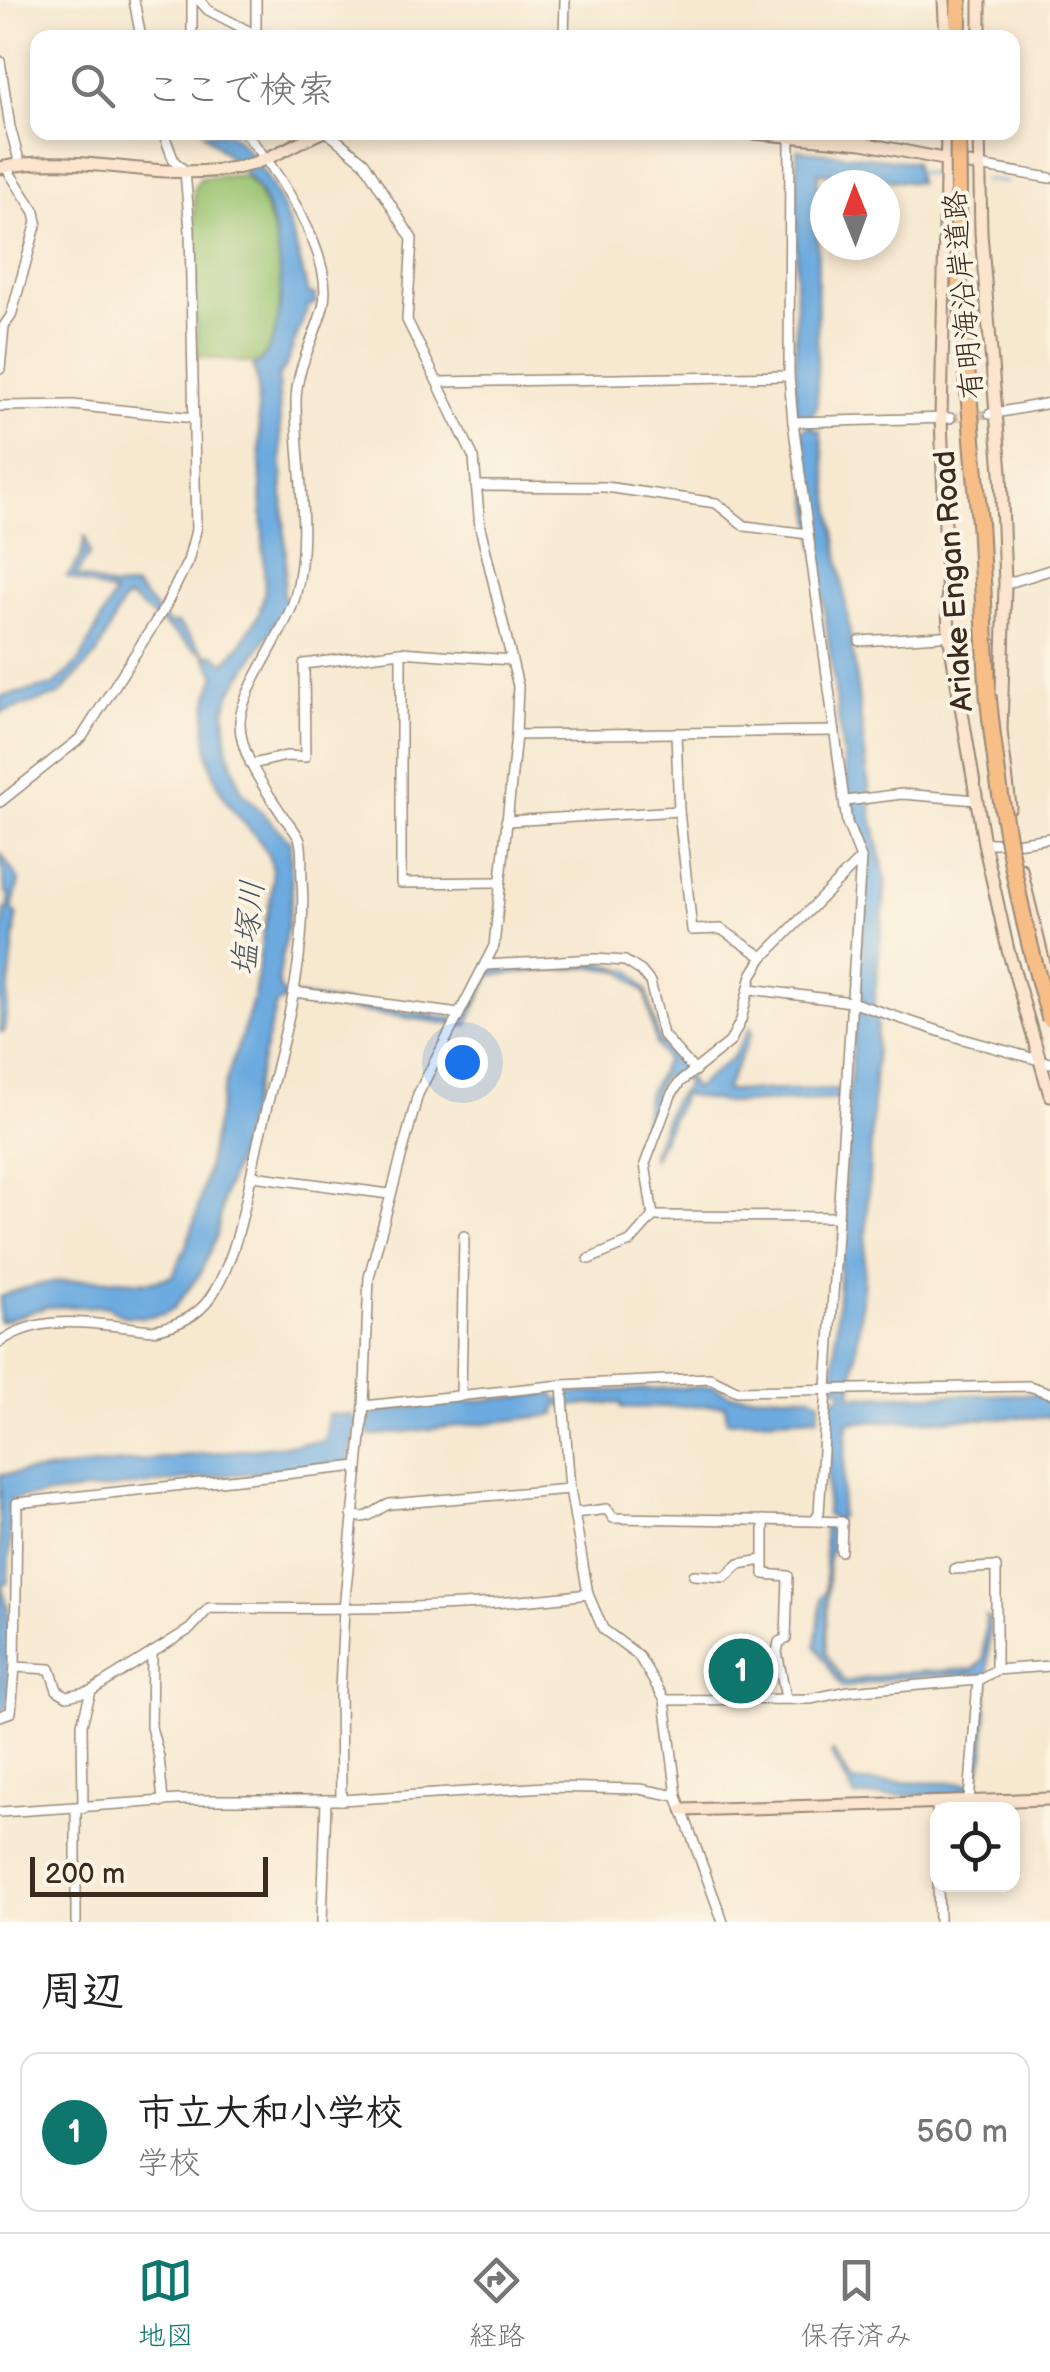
<!DOCTYPE html>
<html lang="ja">
<meta charset="utf-8">
<style>
:root{--surface:#fff;--page:#f2f2f2;--text:#222;--muted:#767676;--line:#e0e0e0;--accent:#0f766e}
body{margin:0;font-family:"Balsamiq Sans","Klee One",sans-serif;background:var(--page);color:var(--text)}
.controls{position:absolute;right:30px;bottom:30px;display:grid;overflow:hidden;border-radius:20px;box-shadow:0 5px 15px #0003}
.controls button{width:90px;height:90px;display:grid;place-items:center;padding:0;border:0;border-bottom:2px solid var(--line);background:var(--surface);color:var(--text);font:50px sans-serif}
.compass{position:absolute;left:810px;top:170px;width:90px;height:90px;border-radius:50%;background:var(--surface);box-shadow:0 5px 15px #0003;rotate:359deg}
.scale{position:absolute;left:30px;bottom:25px;width:238px;box-sizing:border-box;padding-left:10px;border:5px solid #3b2a1e;border-top:0;font-size:28px;line-height:35px;white-space:nowrap;color:#3b2a1e;-webkit-text-stroke:8px #fcf5e5;paint-order:stroke}
.you{position:absolute;left:462px;top:1062px;width:35px;height:35px;margin:-25px;border:8px solid #fff;border-radius:50%;background:#1a73e8;box-shadow:0 0 0 15px #1a73e833}
.badge{display:grid;place-items:center;width:65px;height:65px;border-radius:50%;background:var(--accent);color:#fff;font-size:32px;font-weight:700}
.pin{position:absolute;translate:-50% -50%;border:5px solid #fff;box-shadow:0 2px 10px #0006}
.list{margin:0;padding:0;list-style:none}
h2{display:flex;justify-content:space-between;align-items:center;height:130px;margin:0;padding:0 40px;font-size:42px}
h2 small{font-size:32px;font-weight:400;color:var(--muted)}
.list li{display:grid;grid-template-columns:65px 1fr auto;gap:30px;align-items:center;box-sizing:border-box;height:160px;margin:0 20px 20px;padding:0 20px;border:2px solid var(--line);border-radius:20px}
.list b{display:block;font-size:38px;white-space:nowrap}
.list p{margin:0;font-size:32px;white-space:nowrap;color:var(--muted)}
.list em{font-size:32px;font-style:normal;color:var(--muted)}
.icon{flex:none;width:55px;height:55px;fill:none;stroke:currentColor;stroke-width:2;stroke-linecap:round;stroke-linejoin:round}
.map{position:relative;flex:none;width:1050px;height:1922px;overflow:hidden}
.search{position:absolute;background:var(--surface);box-shadow:0 5px 15px #0003;left:30px;right:30px;top:30px;height:110px;display:flex;align-items:center;gap:25px;box-sizing:border-box;padding:0 35px;border-radius:20px;color:var(--muted);font-size:38px}
.sheet{height:310px;background:var(--surface)}
nav{display:flex;justify-content:space-around;align-items:center;box-sizing:border-box;height:140px;border-top:2px solid var(--line);background:var(--surface);font-size:28px;color:var(--muted)}
nav a{display:grid;justify-items:center;gap:5px}
nav .on{color:var(--accent)}
.map>svg:first-child{display:block}
.green{fill:#98c26e;stroke:#6a7646;stroke-width:2.5}
.water{fill:#6caadf;stroke:#546a7e;stroke-width:2.5}
.lines{fill:none;stroke-linecap:round;stroke-linejoin:round}
.stream{stroke:#6caadf;stroke-width:2.5}
.street-tunnel{stroke:#d1c2ac;stroke-width:9;stroke-dasharray:9 4.5;stroke-linecap:butt}
.secondary-tunnel{stroke:#d1c2ac;stroke-width:11;stroke-dasharray:11 5.5;stroke-linecap:butt}
.street-casing{stroke:#998977;stroke-width:12}
.secondary-casing{stroke:#998977;stroke-width:15}
.highway-casing{stroke:#998977;stroke-width:19}
.street{stroke:#fff;stroke-width:9}
.secondary{stroke:#fce5cf;stroke-width:11}
.highway{stroke:#f7be88;stroke-width:15}
.highway-bridge-casing{stroke:#998977;stroke-width:19;stroke-linecap:butt}
.highway-bridge{stroke:#f7be88;stroke-width:15}
.labels{text-anchor:middle;dominant-baseline:central;stroke-width:8;stroke-linejoin:round;paint-order:stroke}
.street-label{font-size:30px;fill:#3b2a1e;stroke:#fcf5e5}
.water-label{font-size:32px;font-style:italic;fill:#4c5762;stroke:#fcf5e5}
</style>
<div class="map">
<svg width="1050" height="1922" viewBox="0 0 1050 1922">
<rect width="100%" height="100%" fill="#fcf5e5"/>
<filter id="ink" filterUnits="userSpaceOnUse"><feTurbulence type="fractalNoise" baseFrequency=".01" numOctaves="2"/><feDisplacementMap in="SourceGraphic" scale="20" xChannelSelector="R" yChannelSelector="G"/><feConvolveMatrix kernelMatrix="1 2 1 2 8 2 1 2 1" color-interpolation-filters="sRGB"/></filter>
<filter id="wash" filterUnits="userSpaceOnUse"><feTurbulence type="fractalNoise" baseFrequency=".0048" numOctaves="4" result="noise"/><feDisplacementMap in="SourceGraphic" scale="40" xChannelSelector="R" yChannelSelector="G"/><feGaussianBlur stdDeviation="2.25" result="paint"/><feColorMatrix in="noise" values="0 0 0 0 0 0 0 0 0 0 0 0 0 0 0 0 0 1.4 0 .05"/><feComposite in="paint" operator="in"/></filter>
<g filter="url(#wash)">
<rect width="100%" height="100%" fill="#f7e8d0"/>
<polygon class="green" points="243,175 257,190 267,213 291,292 263,365 197,356 194,188 201,178"/>
<g class="water">
<path d="M204 133H230C279 177 293 231 308 294L315 295 316 303 308 306 284 370 278 376 286 563 283 594 288 604 231 692 225 709 227 747 241 790 290 842 292 894 278 983 283 994 461 1020 489 969 600 963 632 971 647 991 659 1041 679 1059 694 1089 733 1057 750 1027 752 1033 725 1090 728 1091 838 1089V1094H849L856 1010 862 1009V996L857 993 867 856 848 791 801 430 809 426 808 417 795 412 797 150 914 162 918 183 818 173 817 406 812 415 813 429 820 431 855 668 872 816 886 881 873 1014 877 1024 863 1290 851 1396 1031 1394 1050 1400V1417L848 1422 840 1517 836 1519 837 1543 829 1554 826 1653 844 1682 895 1673 974 1669 983 1660 986 1616 990 1618 985 1749 976 1787 959 1791 962 1809H952V1794L855 1797 831 1753 834 1752 852 1782 974 1783 984 1689 983 1674 896 1678 842 1688 816 1646 822 1596 826 1592 824 1531 825 1526 833 1525V1518L826 1515 831 1400 842 1395V1389L833 1386 849 1099 729 1103 683 1095 653 1159 652 1154 672 1102 687 1084 679 1074 663 1077C647 1100 658 1110 647 1127L643 1125 647 1096 666 1060 656 1045 646 994 622 971 592 967 491 975 467 1026 282 1001 276 1005 236 1161 225 1190 217 1235 200 1274 174 1308 164 1314 144 1317 124 1316 106 1306 46 1307 0 1322V1297C36 1280 78 1278 118 1280 144 1281 145 1285 172 1276 205 1218 208 1142 227 1078 236 1048 249 1021 255 990 259 970 260 950 264 930 268 909 274 891 272 869 269 844 244 826 230 806 204 767 198 718 216 675L201 650 196 651 130 598 123 601 97 654 59 695 0 713V697L54 685 80 661 114 594 67 577 81 557 85 535 90 554 76 575 112 588 135 587 169 624 177 623 209 657 213 654 225 663 241 644 259 614 265 589 257 379 253 368C295 337 283 229 258 190 245 168 221 151 204 133Z"/>
<polygon points="0,852 19,881 12,910 17,914 4,1032 0,1032 0,953 5,909 9,908 9,895 5,892"/>
<polygon points="714,1386 730,1395 811,1395 820,1401 818,1417 727,1421 725,1405 622,1408 620,1403 556,1406 556,1415 370,1436 369,1431 355,1430 349,1462 11,1499 8,1582 2,1586 8,1608 8,1707 0,1711 0,1475 325,1441 328,1414 352,1415 354,1420 369,1421 373,1415 386,1410 554,1393 556,1400 568,1399 570,1393"/>
</g>
<g class="lines">
<g class="stream">
<polyline points="913,172 940,175"/>
<polyline points="983,180 1005,182"/>
</g>
</g>
</g>
<g filter="url(#ink)">
<g class="lines">
<g class="street-tunnel">
<polyline points="950,418 990,414"/>
<polyline points="956,635 994,635"/>
</g>
<polyline class="secondary-tunnel" points="948,289 981,294"/>
<defs>
<g id="street">
<polyline points="134,0 141,38"/>
<polyline points="192,0 192,38"/>
<polyline points="199,0 208,10 262,38"/>
<polyline points="256,32 256,0"/>
<polyline points="564,38 565,0"/>
<polyline points="0,61 10,127 20,164"/>
<polyline points="327,132 364,162 412,239 407,320 474,458 480,527 518,686 516,735 494,946 418,1094 369,1277 364,1406 344,1609 340,1690 341,1800"/>
<polyline points="979,166 1050,178"/>
<polyline points="0,369 4,326 11,316 37,222 35,212 5,166"/>
<polyline points="438,382 789,376"/>
<polyline points="0,406 73,405 194,418"/>
<polyline points="990,414 1050,403"/>
<polyline points="793,422 950,418"/>
<polyline points="476,486 606,487 716,503 745,526 808,534"/>
<polyline points="1005,584 1050,570"/>
<polyline points="860,641 956,635"/>
<polyline points="401,652 401,883 498,882"/>
<polyline points="676,733 679,811 692,930 721,929 763,957"/>
<polyline points="516,735 835,731"/>
<polyline points="253,764 286,756 305,757 304,664 401,652 511,660"/>
<polyline points="846,801 902,794 977,800"/>
<polyline points="0,802 82,737 165,607 188,561 196,530 190,231 185,171 174,161 163,132"/>
<polyline points="506,821 679,811"/>
<polyline points="984,843 1015,843 1050,838"/>
<polyline points="486,965 595,959 625,961 641,971 650,982 663,1035 695,1071"/>
<polyline points="751,989 851,1002 963,1039 1050,1063"/>
<polyline points="294,992 459,1014"/>
<polyline points="253,1176 389,1194"/>
<polyline points="653,1216 836,1217"/>
<polyline points="589,1259 630,1242 653,1216 645,1164 671,1095 680,1082 730,1042 741,1020 752,975 763,957 861,858"/>
<path d="M0 1342C43 1310 104 1326 153 1330 175 1326 197 1317 210 1298 238 1258 247 1193 257 1147 277 1059 308 970 302 879 301 867 303 852 300 841 297 832 289 824 283 816 265 788 239 755 240 721 241 691 285 633 295 597 312 533 296 465 296 401 296 368 315 338 323 307 336 257 276 167 244 132"/>
<polyline points="562,1385 570,1489 588,1594 603,1629 638,1655 665,1700 677,1796 723,1922"/>
<polyline points="461,1396 464,1236"/>
<polyline points="364,1406 562,1385 710,1378 737,1391 1029,1386 1050,1393"/>
<polyline points="575,1513 607,1509 613,1518 815,1521 819,1513 861,858 847,823 793,422 789,376 790,137"/>
<path d="M352 1515C370 1522 374 1509 390 1504L570 1489"/>
<polyline points="764,1520 764,1574 788,1576 786,1639 779,1642 777,1652 786,1698"/>
<polyline points="815,1521 842,1522 841,1551"/>
<polyline points="954,1569 996,1567 996,1670"/>
<polyline points="694,1575 725,1577 739,1564 763,1560"/>
<polyline points="152,1653 151,1727 159,1757 163,1802"/>
<path d="M15 1667 50 1669 57 1690 67 1696 91 1691 190 1629 209 1608C335 1609 463 1610 588 1594"/>
<polyline points="665,1700 810,1699 849,1691 978,1680 996,1670 1050,1666"/>
<polyline points="0,1716 11,1712 15,1667 17,1503 358,1466"/>
<polyline points="969,1801 978,1680"/>
<polyline points="937,1803 938,1842"/>
<polyline points="83,1808 82,1724 91,1691"/>
<polyline points="0,1812 179,1800 341,1800 546,1787 640,1789 677,1796"/>
<polyline points="938,1884 939,1922"/>
<polyline points="76,1922 76,1809"/>
<polyline points="322,1922 326,1800"/>
</g>
<g id="secondary">
<polyline points="944,0 946,38"/>
<polyline points="980,0 980,38"/>
<polyline points="742,132 862,143 979,166"/>
<polyline points="947,132 941,418 949,635 984,843 1008,950 1050,1095"/>
<polyline points="979,132 981,233 1001,472 1005,584 1001,731 1010,807"/>
<path d="M0 168C77 151 158 182 235 168 266 163 293 144 322 132"/>
<polyline points="1021,869 1050,988"/>
<polyline points="683,1810 1050,1799"/>
</g>
<g id="highway">
<polyline points="958,38 959,0"/>
<polyline points="959,277 980,529 988,695"/>
</g>
</defs>
<use href="#street" class="street-casing"/>
<use href="#secondary" class="secondary-casing"/>
<use href="#highway" class="highway-casing"/>
<use href="#street" class="street"/>
<use href="#secondary" class="secondary"/>
<use href="#highway" class="highway"/>
<defs>
<g id="highway-bridge">
<polyline points="958,132 959,277"/>
<path d="M988 695C999 806 1018 912 1050 1019"/>
</g>
</defs>
<use href="#highway-bridge" class="highway-bridge-casing"/>
<use href="#highway-bridge" class="highway-bridge"/>
</g>
</g>
<g class="labels">
<g class="street-label">
<text transform="translate(964 295) rotate(-95)">有明海沿岸道路</text>
<text transform="translate(954 581) rotate(-94)">Ariake Engan Road</text>
</g>
<g class="water-label">
<text transform="translate(249 928) rotate(-84)">塩塚川</text>
</g>
</g>
</svg>
<div class="controls">
<button><svg class="icon" aria-label="locate" viewBox="0 0 24 24"><circle cx="12" cy="12" r="6"/><path d="M12 2v4M12 18v4M2 12h4M18 12h4"/></svg></button>
</div>
<svg class="compass" viewBox="-18 -18 36 36"><path d="M0-13l5 13h-10z" fill="#e53935"/><path d="M0 13l5-13h-10z" fill="#767676"/></svg>
<div class="scale">200 m</div>
<div class="you"></div>
<div class="pin badge" style="left:741px;top:1671px">1</div>
<div class="search"><svg class="icon" aria-label="search" viewBox="0 0 24 24"><circle cx="10" cy="10" r="6"/><path d="M15 15l6 6"/></svg>ここで検索</div>
</div>
<section class="sheet">
<h2>周辺<small></small></h2>
<ul class="list">
<li><span class="badge">1</span><div><b>市立大和小学校</b><p>学校</p></div><em>560 m</em></li>
</ul>
</section>
<nav>
<a class="on"><svg class="icon" aria-label="map" viewBox="0 0 24 24"><path d="M3 6l6-2 6 2 6-2v14l-6 2-6-2-6 2zM9 4v14M15 6v14"/></svg>地図</a>
<a><svg class="icon" aria-label="directions" viewBox="0 0 24 24"><path d="M12 3l9 9-9 9-9-9zM9 14v-3h6M13 9l2 2-2 2"/></svg>経路</a>
<a><svg class="icon" aria-label="saved" viewBox="0 0 24 24"><path d="M7 4h10v16l-5-4-5 4z"/></svg>保存済み</a>
</nav>
